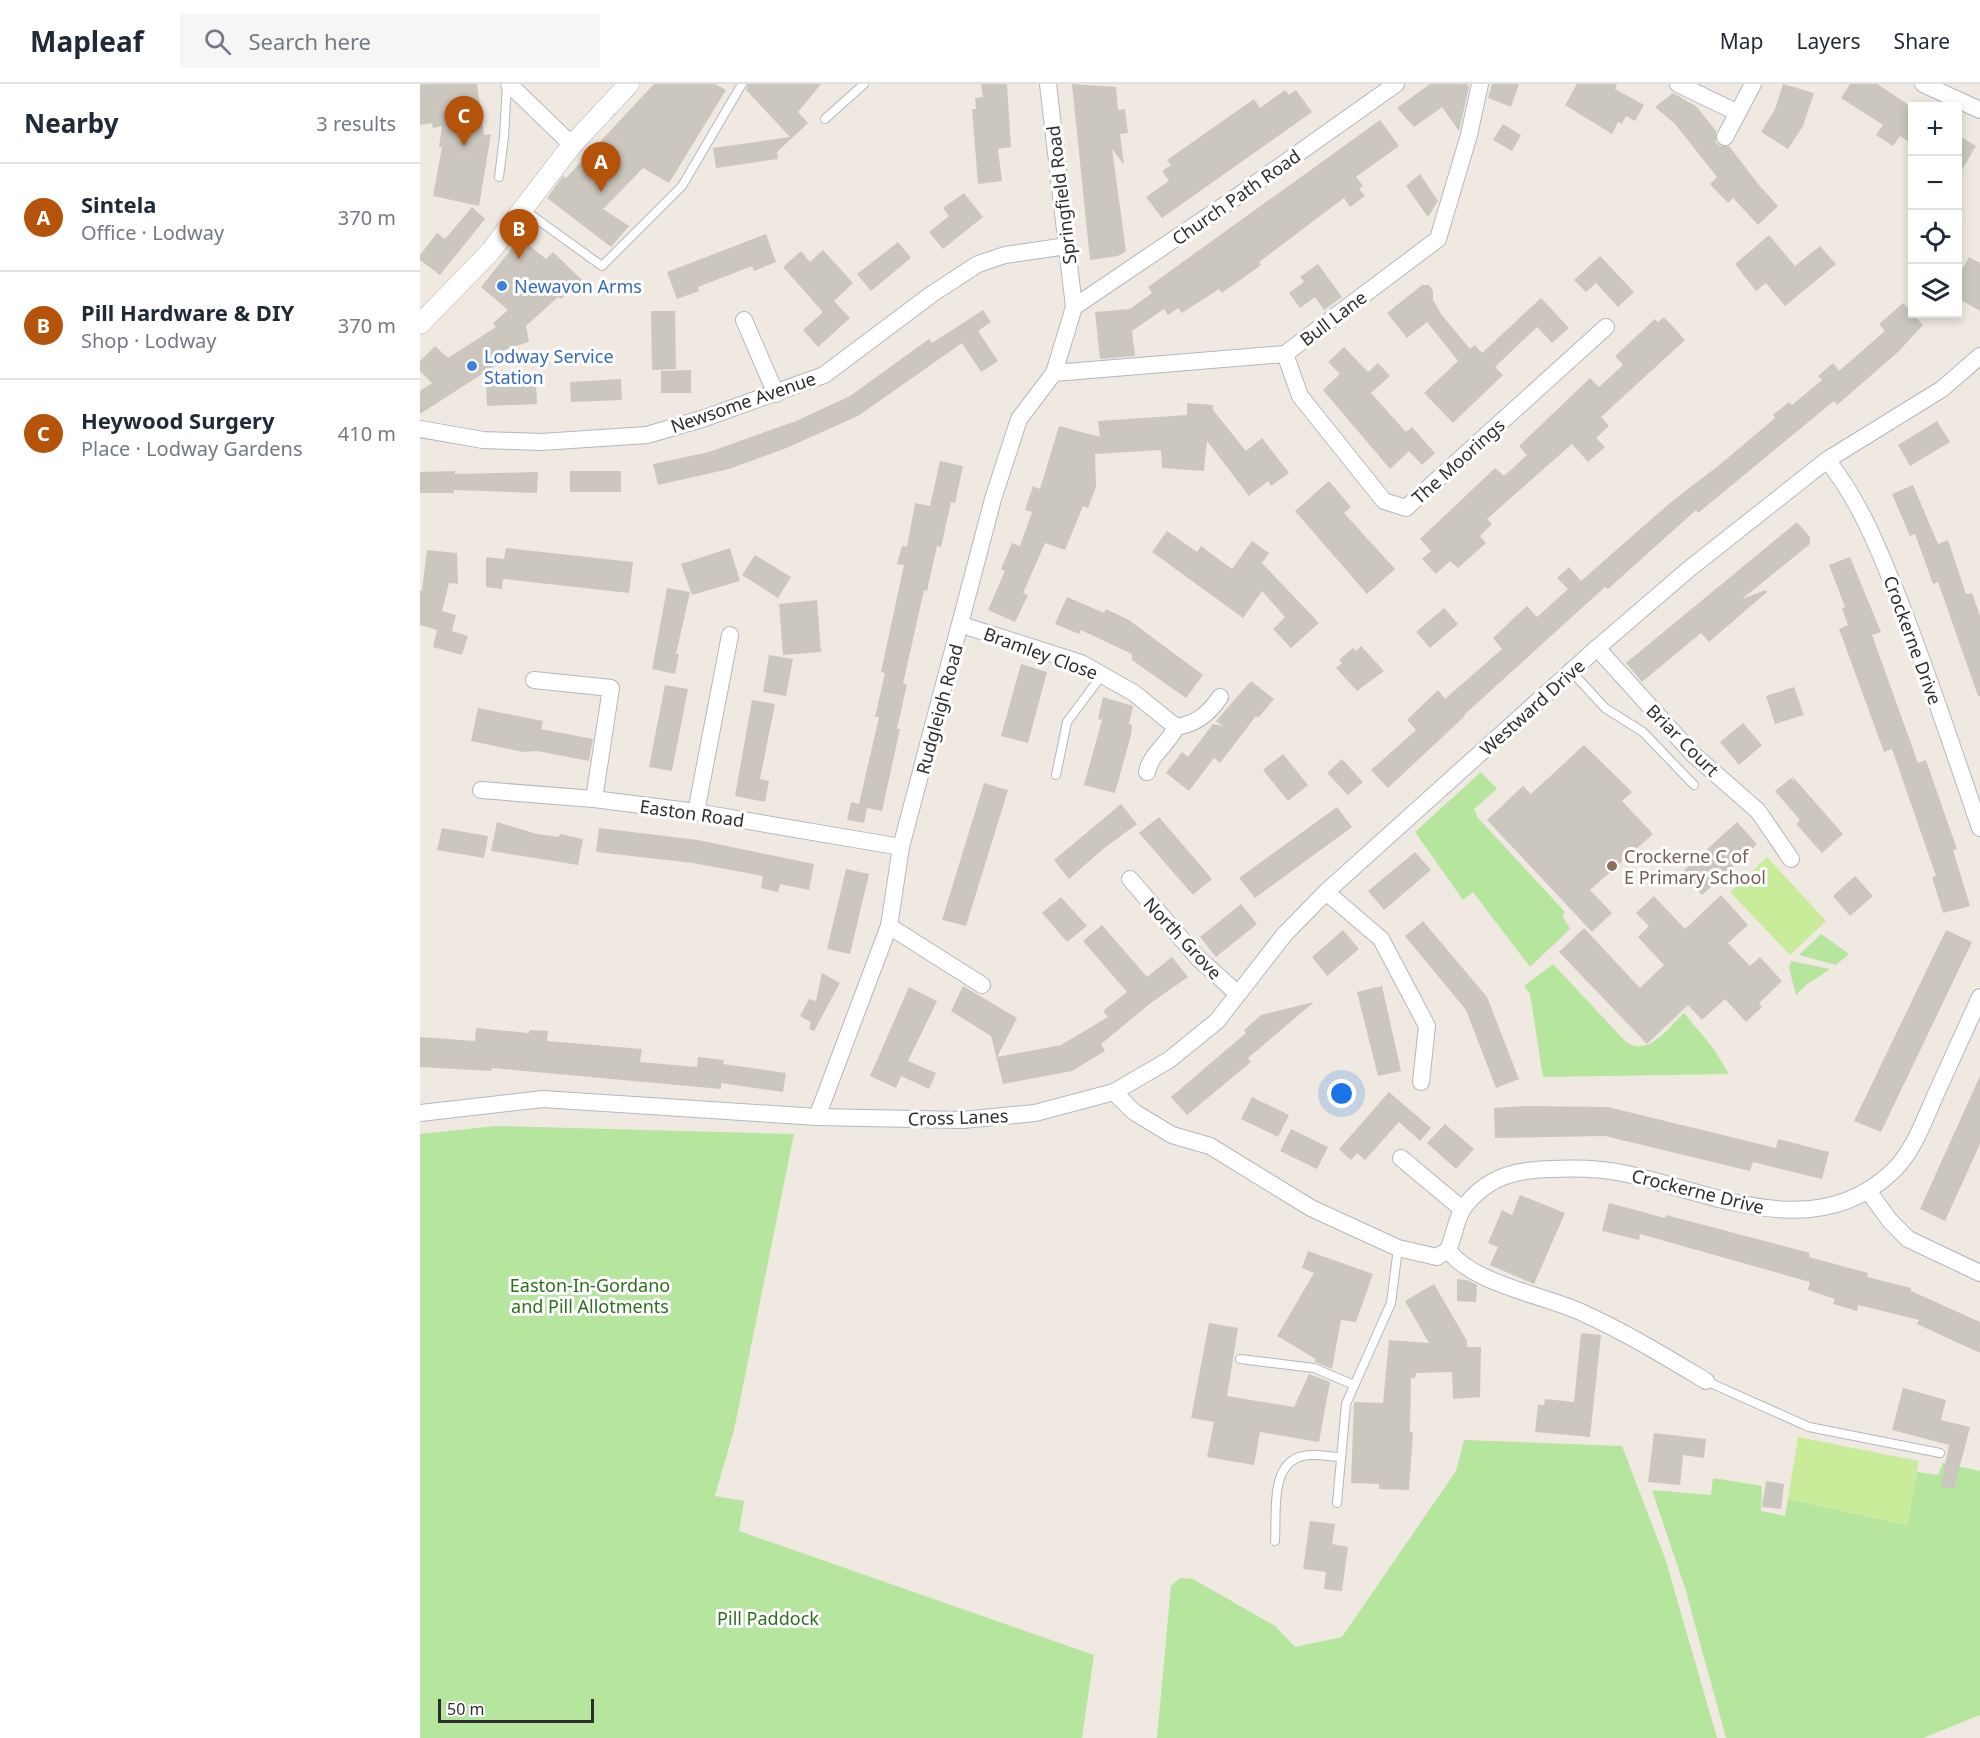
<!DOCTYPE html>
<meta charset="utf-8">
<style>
:root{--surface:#fff;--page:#f6f6f7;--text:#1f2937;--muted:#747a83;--line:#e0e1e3;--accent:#b45309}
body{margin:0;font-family:"Noto Sans",sans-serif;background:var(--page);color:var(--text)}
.controls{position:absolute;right:18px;top:18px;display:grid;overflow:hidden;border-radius:0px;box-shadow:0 3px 9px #0003}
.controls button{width:54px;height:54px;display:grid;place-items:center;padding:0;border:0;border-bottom:2px solid var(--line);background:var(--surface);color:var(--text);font:30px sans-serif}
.scale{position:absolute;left:18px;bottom:15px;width:156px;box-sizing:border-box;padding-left:6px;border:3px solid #2e2e2e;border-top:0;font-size:16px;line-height:21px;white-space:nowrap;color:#2e2e2e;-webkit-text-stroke:4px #fff;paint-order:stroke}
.you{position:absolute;left:922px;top:1010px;width:21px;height:21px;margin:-15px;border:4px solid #fff;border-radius:50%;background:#1a73e8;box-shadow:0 0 0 9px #1a73e833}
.badge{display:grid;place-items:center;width:39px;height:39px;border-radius:50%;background:var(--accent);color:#fff;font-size:20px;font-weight:700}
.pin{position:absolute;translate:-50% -50px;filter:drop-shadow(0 2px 3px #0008)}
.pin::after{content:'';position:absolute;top:32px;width:21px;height:18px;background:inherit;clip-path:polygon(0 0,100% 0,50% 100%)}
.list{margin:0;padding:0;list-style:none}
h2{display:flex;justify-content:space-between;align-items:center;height:78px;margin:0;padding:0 24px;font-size:26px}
h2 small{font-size:20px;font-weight:400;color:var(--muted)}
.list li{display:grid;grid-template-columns:39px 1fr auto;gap:18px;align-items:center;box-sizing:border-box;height:108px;padding:0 24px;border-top:2px solid var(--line)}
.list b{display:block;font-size:22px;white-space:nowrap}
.list p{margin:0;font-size:20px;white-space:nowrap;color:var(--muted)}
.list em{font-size:20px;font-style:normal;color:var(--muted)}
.icon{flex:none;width:33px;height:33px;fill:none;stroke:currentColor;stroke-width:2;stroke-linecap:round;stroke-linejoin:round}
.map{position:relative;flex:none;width:1560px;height:1654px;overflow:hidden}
header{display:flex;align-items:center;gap:36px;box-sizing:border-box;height:84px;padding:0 30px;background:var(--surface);border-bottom:2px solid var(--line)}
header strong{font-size:28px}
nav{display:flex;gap:33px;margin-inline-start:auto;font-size:21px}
.search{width:420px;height:54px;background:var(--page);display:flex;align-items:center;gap:15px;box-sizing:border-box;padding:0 21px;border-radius:0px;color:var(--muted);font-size:22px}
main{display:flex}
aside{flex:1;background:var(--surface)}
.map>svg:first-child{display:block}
.green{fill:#b6e59e}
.pitch{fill:#c9ec9a}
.building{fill:#cbc7bf}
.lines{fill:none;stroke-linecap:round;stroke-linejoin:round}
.service-casing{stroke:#b4b7c1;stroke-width:10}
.minor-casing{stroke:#b4b7c1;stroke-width:18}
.tertiary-casing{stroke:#b4b7c1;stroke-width:21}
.service{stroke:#fff;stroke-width:8}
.minor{stroke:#fff;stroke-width:16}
.tertiary{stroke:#fff;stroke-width:20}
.shop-dot{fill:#3f7fe0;stroke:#fff;stroke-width:2}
.education-dot{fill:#8d6e63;stroke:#fff;stroke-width:2}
.labels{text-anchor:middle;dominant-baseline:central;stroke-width:6;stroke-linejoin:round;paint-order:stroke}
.street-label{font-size:18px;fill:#2e2e2e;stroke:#fff}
.shop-label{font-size:18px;fill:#366cbe;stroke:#fff;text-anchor:start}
.education-label{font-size:18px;fill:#785e54;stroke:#fff;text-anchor:start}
.park-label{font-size:18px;fill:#2c6e1b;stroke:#fff}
</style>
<header>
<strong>Mapleaf</strong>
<div class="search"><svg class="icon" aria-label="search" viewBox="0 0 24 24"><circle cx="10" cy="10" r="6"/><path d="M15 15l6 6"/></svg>Search here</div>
<nav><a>Map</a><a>Layers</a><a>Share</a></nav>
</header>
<main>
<aside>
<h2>Nearby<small>3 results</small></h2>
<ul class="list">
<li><span class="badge">A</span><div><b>Sintela</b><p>Office · Lodway</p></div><em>370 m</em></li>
<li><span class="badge">B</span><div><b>Pill Hardware &amp; DIY</b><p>Shop · Lodway</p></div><em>370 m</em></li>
<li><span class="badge">C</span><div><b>Heywood Surgery</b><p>Place · Lodway Gardens</p></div><em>410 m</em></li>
</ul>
</aside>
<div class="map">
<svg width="1560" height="1654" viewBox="0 0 1560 1654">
<rect width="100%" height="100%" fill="#efe9e1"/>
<g class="green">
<polygon points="1061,688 1077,705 1054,725 1058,734 1145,828 1142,831 1150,845 1110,883 1053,808 1043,816 995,748"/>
<polygon points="1401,850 1429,870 1416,881 1379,871"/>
<polygon points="1371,877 1410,885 1386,901 1376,911 1369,884"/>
<path d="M1133 880 1206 958C1229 973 1248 944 1264 929L1293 964 1309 990 1123 993 1110 910 1104 902Z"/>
<polygon points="76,1042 374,1050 314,1346 295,1412 324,1417 319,1447 674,1571 662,1654 0,1654 0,1050"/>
<polygon points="1044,1356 1202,1362 1246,1477 1297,1654 737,1654 751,1502 760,1494 773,1495 855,1542 875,1563 922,1553 1036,1387"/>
<polygon points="1523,1379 1560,1387 1560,1631 1503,1654 1306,1654 1265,1504 1232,1406 1291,1411 1293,1394 1342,1402 1341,1427 1365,1432 1368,1415 1487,1441 1497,1388 1518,1391"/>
</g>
<g class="pitch">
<polygon points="1347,773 1406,837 1370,871 1310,808"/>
<polygon points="1378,1353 1499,1377 1487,1441 1368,1415"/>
</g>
<g class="building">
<polygon points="0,0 57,0 64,51 71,50 59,122 13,112 22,63 19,63 22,42 13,44 12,39 0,41"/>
<polygon points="234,0 295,0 306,6 249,99 223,84 183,125 209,142 191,163 127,114 143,92 146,94"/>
<polygon points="328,0 401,0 378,28 388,39 357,68 358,75 296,84 293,64 370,53 326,6"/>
<polygon points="561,0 587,0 591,63 578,65 582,97 558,100 552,25 556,25 555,14 563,13"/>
<polygon points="652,0 696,3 698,26 705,25 708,49 700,50 704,81 692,65 706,167 698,172 670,176"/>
<polygon points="1010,0 1047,0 1049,3 1039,47 1022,23 994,43 977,24"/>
<polygon points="1072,0 1099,0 1091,23 1068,14"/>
<polygon points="1157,0 1197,0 1195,5 1224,21 1215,37 1206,32 1202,40 1198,38 1192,50 1145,21"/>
<polygon points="1363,0 1394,9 1383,42 1368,65 1341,48 1355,25"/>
<polygon points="1430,0 1457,0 1492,23 1492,60 1480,52 1473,62 1456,51 1463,41 1421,14"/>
<polygon points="865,6 869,11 876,6 892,28 742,134 726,113 749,97 742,87 751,81 747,76 834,15 840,24"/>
<polygon points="1253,9 1276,22 1296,47 1296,59 1301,62 1309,62 1339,101 1358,122 1338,141 1313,114 1308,119 1290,100 1297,93 1255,40 1235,23"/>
<polygon points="960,36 979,62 936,93 943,102 939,105 945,112 930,123 924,114 839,178 841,181 802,209 799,205 762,229 758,224 748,231 744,225 712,247 715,272 680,275 675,228 710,225 732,209 728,203"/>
<polygon points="1083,40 1101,51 1092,67 1073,56"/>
<polygon points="1538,51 1556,62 1538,93"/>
<polygon points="1000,90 1018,117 1008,133 986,102"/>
<polygon points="544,109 563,133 523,165 509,148 529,132 523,124"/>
<polygon points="52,123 65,135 20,191 0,176 0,171 17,149 25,155"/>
<polygon points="346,150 356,178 334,187 332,182 278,203 279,207 257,215 247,188"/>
<polygon points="1349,151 1375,182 1400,162 1416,180 1365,222 1346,199 1336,207 1315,180"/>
<polygon points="100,154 126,175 133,168 163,197 151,210 149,208 141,215 138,213 106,242 109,258 82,267 87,274 0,330 0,307 12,299 0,287 0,277 15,262 28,274 76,243 73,239 88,226 61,203"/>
<polygon points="478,158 491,174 451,207 437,190"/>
<polygon points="403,166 433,199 414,217 430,234 398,263 383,246 403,228 363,183 381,167 390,178"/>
<polygon points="1180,172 1214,208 1198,223 1176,199 1166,208 1154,196"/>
<polygon points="1549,173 1560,179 1560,227 1538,214 1538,193"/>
<polygon points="898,180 922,213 904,226 895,213 880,224 869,209 884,198 880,193"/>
<polygon points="1002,201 1009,201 1013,207 1013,216 1021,230 1050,265 1055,261 1062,269 1121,214 1149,244 1132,259 1117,243 1075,283 1083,291 1033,339 1004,309 1038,277 1007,238 987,254 967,229"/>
<polygon points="1483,219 1503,241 1478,268 1417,321 1414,317 1278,429 1276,426 1188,505 1185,503 1044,631 1045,632 968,704 951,686 996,646 987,636 1018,606 1025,615 1082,565 1073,554 1095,533 1107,522 1117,533 1148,505 1137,494 1149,483 1161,497 1251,418 1298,382 1355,334 1353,331 1369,318 1372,321 1402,296 1398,292 1413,279 1419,287 1465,247 1459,240"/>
<polygon points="563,226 571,238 558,247 578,277 561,288 542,259 438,332 364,365 309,385 238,401 233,380 289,368 376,337 430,312 509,255 512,259"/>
<polygon points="231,227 255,227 256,285 232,286"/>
<polygon points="1244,233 1265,256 1181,333 1189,342 1176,354 1185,363 1168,378 1152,360 1067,435 1072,440 1060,452 1066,459 1038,484 1030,477 1016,490 1002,475 1011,467 1000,455 1075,384 1084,392 1107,371 1099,362 1170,294 1179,303 1203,281 1195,272 1235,235 1238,238"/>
<polygon points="924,263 948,288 958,279 970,292 951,309 986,348 992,343 1015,369 1002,381 989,367 970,385 903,306 920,290 908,278"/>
<polygon points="271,286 271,309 241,309 241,287"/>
<polygon points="201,295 202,316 151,318 150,298"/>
<polygon points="116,299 117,320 67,322 66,301"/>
<polygon points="767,319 793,321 793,326 826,367 842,354 869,389 851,402 848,397 829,412 787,357 784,387 742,384 741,366 675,370 676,403 668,424 663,422 645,466 625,459 603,509 608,511 595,538 568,526 585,487 581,485 592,459 600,462 612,428 605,426 613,402 620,405 639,342 680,353 678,337 767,331"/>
<polygon points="1517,337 1530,358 1490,382 1478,361"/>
<polygon points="520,377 543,382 535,419 531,418 521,463 517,462 507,507 504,506 483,600 487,600 477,645 480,645 462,727 447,724 444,739 427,736 431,718 439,720 459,633 455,633 465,589 461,588 484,481 477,480 482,462 487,463 495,419 510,422"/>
<polygon points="35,387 35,390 118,388 117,409 34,406 34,409 0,409 0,388"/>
<rect x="150" y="387" width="51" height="21"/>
<polygon points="909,397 931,423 924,429 975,485 947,510 875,427"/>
<polygon points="1493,401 1518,460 1528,456 1546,510 1552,509 1560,532 1560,612 1558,612 1518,498 1513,500 1495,450 1490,452 1472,410"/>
<polygon points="1377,438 1390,453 1390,460 1322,515 1346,506 1347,508 1289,558 1281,549 1222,598 1206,579"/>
<polygon points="747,447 777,468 781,462 812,485 832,457 849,469 842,479 899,539 871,564 853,545 865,533 842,507 823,534 732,468"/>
<polygon points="86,464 213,478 209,509 83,495 82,505 66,503 66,473 84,475"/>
<polygon points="310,464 320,497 272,511 261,480"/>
<polygon points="7,466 37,469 38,500 29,499 22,527 36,531 32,547 48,552 42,571 13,563 17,546 0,541 0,506 2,507"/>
<polygon points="335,471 371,493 358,514 322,491"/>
<polygon points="1430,473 1461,548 1452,551 1498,679 1506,676 1525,731 1537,765 1533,766 1550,822 1523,829 1512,793 1516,792 1472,665 1464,668 1419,545 1428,541 1422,524 1425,523 1409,481"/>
<polygon points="247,504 270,508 256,570 259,570 255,590 232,585"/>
<polygon points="647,513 684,529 686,525 709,536 783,591 766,614 712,576 712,570 661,546 659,550 635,540"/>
<polygon points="397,516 401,568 363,571 359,520"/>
<polygon points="1024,524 1038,540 1010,564 996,548"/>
<polygon points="941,562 964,587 937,607 916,584 922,579 919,576 933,564 936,567"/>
<polygon points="349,571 373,575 366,612 343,608"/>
<polygon points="601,580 627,588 608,659 581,652"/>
<polygon points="831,597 854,615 838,634 836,632 800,679 794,674 769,707 746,689 762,668 768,673 793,640 803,642 796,637"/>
<polygon points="245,601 268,605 252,687 229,683"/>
<polygon points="1374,603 1384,631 1355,640 1346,612"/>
<polygon points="683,613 713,622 709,640 712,641 711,651 695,709 664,701 682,636 678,635"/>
<polygon points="332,616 355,620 340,695 349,697 345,718 315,712"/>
<polygon points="58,624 123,637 121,645 173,655 169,677 117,667 103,668 51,657"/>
<polygon points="1323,639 1342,661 1319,681 1300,658"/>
<polygon points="1164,661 1212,708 1202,717 1233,750 1170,806 1192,829 1172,848 1067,736 1103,702 1111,710"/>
<polygon points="863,670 888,701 868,717 843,686"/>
<polygon points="922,675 943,698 928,711 907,689"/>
<polygon points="1372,692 1423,750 1402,769 1376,740 1380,736 1355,707 1371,694 1374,698"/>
<polygon points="564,699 588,706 546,842 522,836"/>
<polygon points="701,720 717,740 683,765 649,795 634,776"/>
<polygon points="917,723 932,743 835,814 819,794"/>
<polygon points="739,733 792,795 773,811 719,749"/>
<polygon points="77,738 117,750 139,753 140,750 163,755 158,781 71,767"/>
<polygon points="1317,738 1337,760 1282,811 1261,789"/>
<polygon points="22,744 68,752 64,774 17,766"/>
<polygon points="179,744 278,756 394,780 389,806 360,800 358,808 341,804 343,792 273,779 176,768"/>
<polygon points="995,768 1011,786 964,826 948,807"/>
<polygon points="426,785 449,790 430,870 407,865"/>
<polygon points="1435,792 1453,812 1430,832 1413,812"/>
<polygon points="1301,811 1328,841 1308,859 1330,882 1340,873 1362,897 1339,919 1342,923 1326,938 1305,915 1282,936 1268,921 1227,960 1139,868 1164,844 1220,904 1244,881 1218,853 1229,842 1216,829 1234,812 1265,845"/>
<polygon points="641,813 667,842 647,858 622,829"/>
<polygon points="821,820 837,840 796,873 780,853"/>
<polygon points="1003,837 1067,913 1099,995 1076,1004 1046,926 985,852"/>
<polygon points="682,841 727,893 752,873 768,893 732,918 681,960 685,967 652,987 583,1000 571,952 531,927 543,902 597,934 577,973 641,961 688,933 683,927 707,908 663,857"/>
<polygon points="923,846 939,865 907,892 892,873"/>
<polygon points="1526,846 1552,858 1461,1048 1434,1037"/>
<polygon points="402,889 420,899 394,947 389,945 391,938 380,932 389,915 396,917"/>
<polygon points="962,902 981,987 958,992 937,908"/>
<polygon points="489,903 517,917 488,977 516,989 509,1005 481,992 476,1004 450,992"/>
<polygon points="894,918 828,974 831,978 767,1031 751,1013 826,949 824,946 841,931"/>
<polygon points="56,944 109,949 109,946 128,947 127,957 222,965 220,978 277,983 278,973 304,976 303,980 366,989 363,1008 301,999 301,1005 72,984 71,987 0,983 0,953 55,957"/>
<polygon points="1560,992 1560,1060 1525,1137 1500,1125"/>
<polygon points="969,1008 1011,1044 1000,1057 979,1038 945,1076 937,1069 931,1076 919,1065"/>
<polygon points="832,1013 869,1031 858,1053 821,1035"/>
<polygon points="1105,1022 1188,1023 1356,1064 1358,1055 1409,1068 1402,1095 1333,1078 1330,1087 1185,1052 1075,1054 1074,1024"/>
<polygon points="1025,1040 1054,1065 1036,1085 1007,1059"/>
<polygon points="871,1045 908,1063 897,1085 860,1067"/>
<polygon points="1100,1111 1145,1129 1114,1200 1070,1181 1078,1163 1068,1159 1082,1126 1092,1131"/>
<polygon points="1189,1119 1245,1134 1246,1131 1390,1169 1389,1173 1448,1189 1447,1193 1491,1204 1491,1207 1560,1238 1560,1269 1497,1240 1499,1236 1438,1221 1437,1227 1413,1220 1415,1215 1388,1206 1390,1198 1220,1150 1219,1156 1182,1147"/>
<polygon points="888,1167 953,1190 936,1238 921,1236 912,1285 895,1278 896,1275 857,1252 894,1189 882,1184"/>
<polygon points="1037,1195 1047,1196 1057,1201 1056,1218 1037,1217"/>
<polygon points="1014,1200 1047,1257 1047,1263 1061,1263 1060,1313 1033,1315 1032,1288 996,1289 995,1294 991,1294 990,1348 993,1348 989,1406 959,1405 959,1400 931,1399 934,1318 963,1319 969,1256 1009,1259 985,1217"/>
<polygon points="789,1239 818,1244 807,1312 874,1323 889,1290 910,1298 899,1358 840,1348 834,1381 787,1373 794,1338 771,1334"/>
<polygon points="1161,1249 1181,1251 1170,1353 1115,1348 1118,1321 1124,1321 1125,1315 1154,1318"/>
<polygon points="1483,1304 1526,1316 1521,1336 1550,1343 1534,1405 1521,1402 1529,1361 1472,1346"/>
<polygon points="1234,1349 1286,1355 1284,1374 1263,1371 1260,1401 1228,1398"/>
<polygon points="1346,1397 1364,1400 1361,1425 1342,1423"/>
<polygon points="890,1437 915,1440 912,1460 928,1463 922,1507 904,1505 906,1488 883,1485"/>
</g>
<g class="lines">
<defs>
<g id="service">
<polyline points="405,35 444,0"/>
<polyline points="79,93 84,53 87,0"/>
<polyline points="103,125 182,182 262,102 322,0"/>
<polyline points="1151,587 1185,624 1223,648 1274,701"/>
<polyline points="636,691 647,638 682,591"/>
<polyline points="820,1275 894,1284 934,1301"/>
<polyline points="1286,1297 1389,1343 1520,1369"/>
<polyline points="917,1419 926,1320 971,1219 978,1164"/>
<path d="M855 1457C857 1431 849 1379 883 1372 895 1369 909 1373 921 1373"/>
</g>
<g id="minor">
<polyline points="89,0 152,61"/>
<polyline points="1258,0 1318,29"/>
<polyline points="1503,0 1560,26"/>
<polyline points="1305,53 1333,0"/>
<polyline points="654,223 815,114 976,0"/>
<polyline points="324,236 356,310"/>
<polyline points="865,270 880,312 964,417 986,424 1186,243"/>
<polyline points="634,289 865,270 1018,155 1049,51 1060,0"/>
<polyline points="0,345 63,356 121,358 227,351 285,334 404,291 512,210 558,180 585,171 647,162"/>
<path d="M1407 376C1439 416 1457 461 1476 508 1507 586 1533 665 1560 744"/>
<polyline points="542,541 661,579 714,609 756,643"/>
<polyline points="1177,564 1273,670 1338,727 1371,775"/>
<polyline points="114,596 191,604 174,715"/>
<path d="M756 643C776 640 789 630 800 613"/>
<path d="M727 688C731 669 748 661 756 643"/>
<polyline points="61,706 174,715 276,728 481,763"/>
<polyline points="276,728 310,551"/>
<polyline points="710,795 778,874 818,910"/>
<polyline points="906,808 961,855 1007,942 1001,998"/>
<polyline points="469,842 562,901"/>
<polyline points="694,1008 714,1028 752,1051 790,1062 891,1124 978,1164 1017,1173 1028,1166"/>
<polyline points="0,1029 123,1015 397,1033 543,1036 615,1029 694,1008 749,976 797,937 864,851 906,808 1177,564 1269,485 1407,376 1522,305 1560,272"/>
<polyline points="397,1033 469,842 481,763 573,415 599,335 634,289 654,223 628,0"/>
<polyline points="981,1074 1042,1125"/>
<polyline points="1449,1108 1470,1137 1488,1155 1560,1189"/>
<path d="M1028 1166C1034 1153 1036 1134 1044 1123 1067 1093 1094 1086 1131 1085 1156 1084 1182 1084 1207 1090 1295 1110 1396 1161 1473 1087 1493 1068 1504 1037 1515 1012 1530 979 1545 946 1560 913"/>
<path d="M1028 1166C1054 1201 1126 1211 1165 1230 1207 1249 1246 1273 1286 1297"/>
</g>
<polyline id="tertiary" points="0,240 70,168 152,61 209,0"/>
</defs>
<use href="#service" class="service-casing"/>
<use href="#minor" class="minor-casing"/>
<use href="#tertiary" class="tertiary-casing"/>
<use href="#service" class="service"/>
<use href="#minor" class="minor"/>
<use href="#tertiary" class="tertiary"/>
</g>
<g class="shop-dot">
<circle cx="82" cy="202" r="6"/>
<circle cx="52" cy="282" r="6"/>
</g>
<circle class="education-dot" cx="1192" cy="782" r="6"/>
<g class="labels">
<g class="street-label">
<text transform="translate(641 111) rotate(-97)">Springfield Road</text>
<text transform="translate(816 113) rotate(-35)">Church Path Road</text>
<text transform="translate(913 234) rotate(-37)">Bull Lane</text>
<text transform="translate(323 318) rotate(-19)">Newsome Avenue</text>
<text transform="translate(1038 377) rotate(-42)">The Moorings</text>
<text transform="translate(1493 556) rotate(70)">Crockerne Drive</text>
<text transform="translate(621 569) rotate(20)">Bramley Close</text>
<text transform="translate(1112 623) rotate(-42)">Westward Drive</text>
<text transform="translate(519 625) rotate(-75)">Rudgleigh Road</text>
<text transform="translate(1263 656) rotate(45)">Briar Court</text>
<text transform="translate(272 729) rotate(8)">Easton Road</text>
<text transform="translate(763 854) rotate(47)">North Grove</text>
<text transform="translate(538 1033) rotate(-2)">Cross Lanes</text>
<text transform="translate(1278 1107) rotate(14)">Crockerne Drive</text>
</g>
<g class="shop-label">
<text x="94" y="202">Newavon Arms</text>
<text x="64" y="272">Lodway Service<tspan x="64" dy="21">Station</tspan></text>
</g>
<g class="education-label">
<text x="1204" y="772">Crockerne C of<tspan x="1204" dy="21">E Primary School</tspan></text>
</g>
<g class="park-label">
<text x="170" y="1201">Easton-In-Gordano<tspan x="170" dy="21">and Pill Allotments</tspan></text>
<text x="348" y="1534">Pill Paddock</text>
</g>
</g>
</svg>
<div class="controls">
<button>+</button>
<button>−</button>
<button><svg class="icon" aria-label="locate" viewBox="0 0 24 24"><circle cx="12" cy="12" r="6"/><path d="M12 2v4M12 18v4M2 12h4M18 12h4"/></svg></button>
<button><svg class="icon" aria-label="layers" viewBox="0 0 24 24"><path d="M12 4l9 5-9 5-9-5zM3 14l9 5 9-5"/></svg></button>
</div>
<div class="scale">50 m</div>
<div class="you"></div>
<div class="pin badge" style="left:181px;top:108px">A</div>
<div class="pin badge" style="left:99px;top:175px">B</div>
<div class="pin badge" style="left:44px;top:62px">C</div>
</div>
</main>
